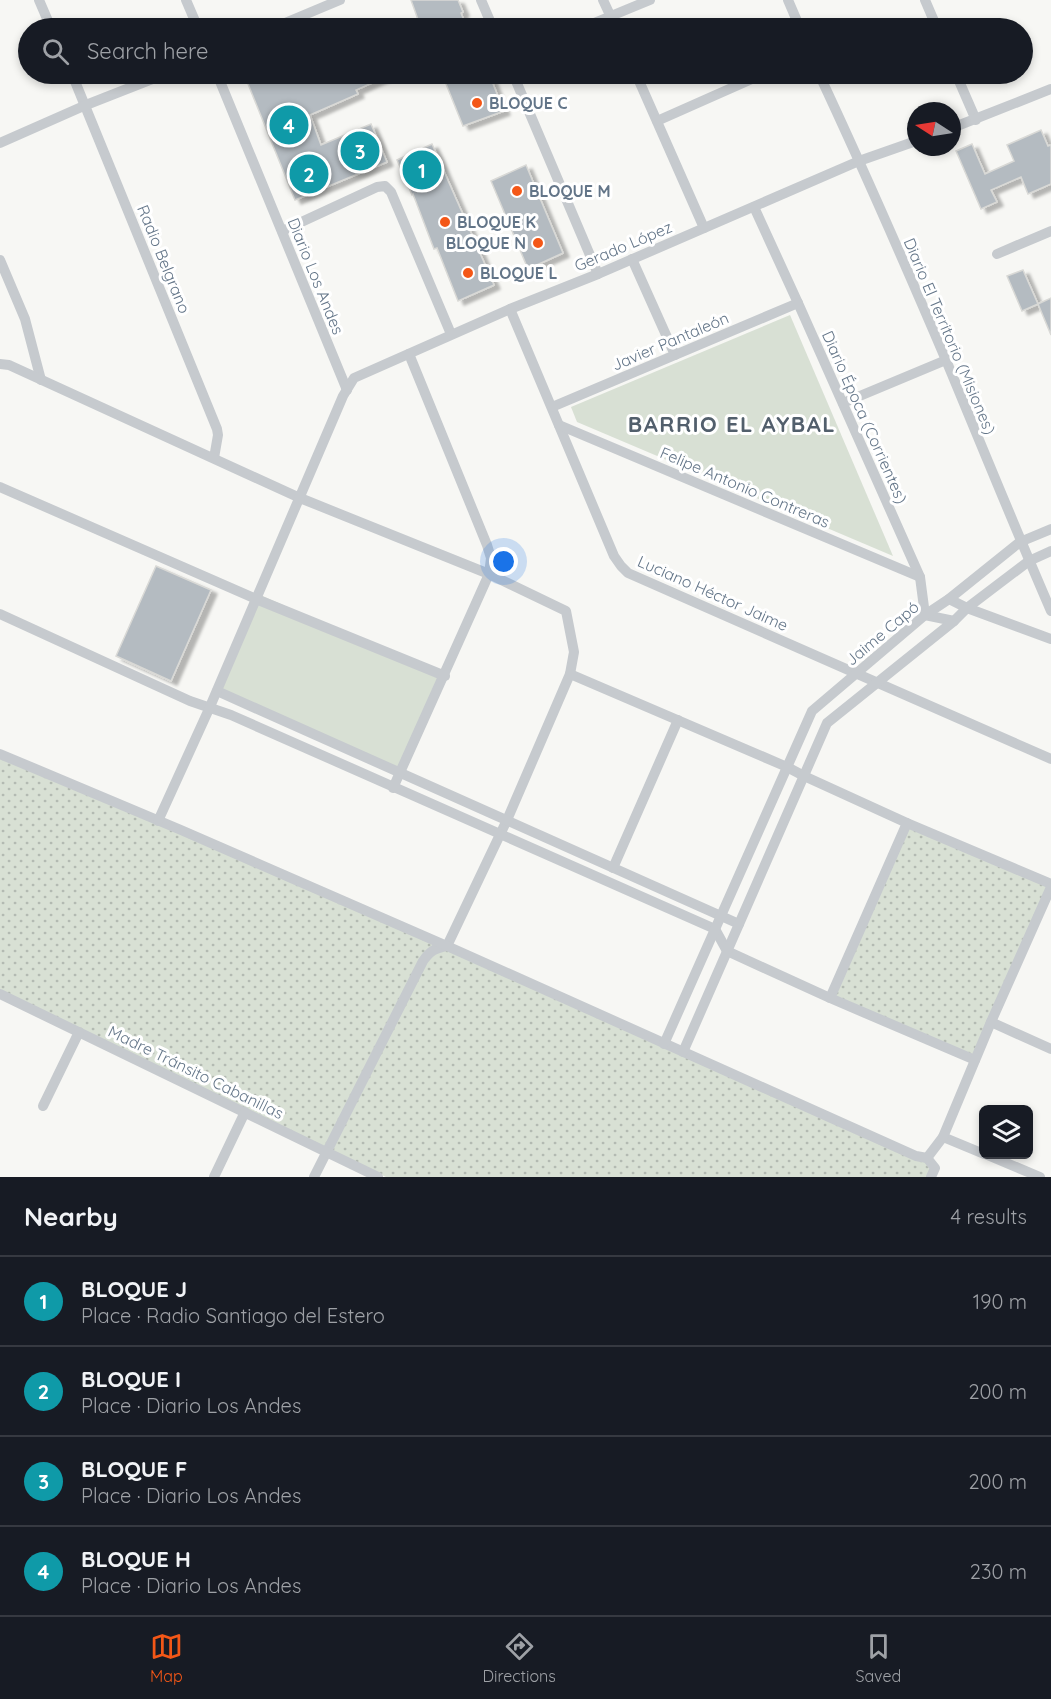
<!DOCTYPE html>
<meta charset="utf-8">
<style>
:root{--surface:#171b24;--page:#242831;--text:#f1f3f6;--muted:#9ea1a6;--line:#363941;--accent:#f45717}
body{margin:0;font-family:Quicksand,sans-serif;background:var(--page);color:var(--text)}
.controls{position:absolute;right:18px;bottom:18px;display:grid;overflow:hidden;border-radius:9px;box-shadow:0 3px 9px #0003}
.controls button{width:54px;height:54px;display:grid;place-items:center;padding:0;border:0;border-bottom:2px solid var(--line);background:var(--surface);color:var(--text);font:30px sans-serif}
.compass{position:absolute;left:907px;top:102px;width:54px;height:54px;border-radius:50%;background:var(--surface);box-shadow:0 3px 9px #0003;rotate:282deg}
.you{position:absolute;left:504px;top:562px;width:21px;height:21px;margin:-15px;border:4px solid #fff;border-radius:50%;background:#1a73e8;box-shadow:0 0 0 9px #1a73e833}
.badge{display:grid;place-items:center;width:39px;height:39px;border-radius:50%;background:var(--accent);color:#fff;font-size:20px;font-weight:700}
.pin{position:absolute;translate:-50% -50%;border:3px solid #fff;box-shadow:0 2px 6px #0006}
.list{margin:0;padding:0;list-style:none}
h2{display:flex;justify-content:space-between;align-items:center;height:78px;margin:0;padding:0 24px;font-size:26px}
h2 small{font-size:20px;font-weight:400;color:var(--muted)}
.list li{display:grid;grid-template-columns:39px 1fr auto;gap:18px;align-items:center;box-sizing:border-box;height:90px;padding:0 24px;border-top:2px solid var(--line)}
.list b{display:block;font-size:22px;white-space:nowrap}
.list p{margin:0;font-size:20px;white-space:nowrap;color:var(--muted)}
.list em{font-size:20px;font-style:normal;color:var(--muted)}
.icon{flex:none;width:33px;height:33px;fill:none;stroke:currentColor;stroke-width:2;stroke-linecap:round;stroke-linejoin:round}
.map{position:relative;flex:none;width:1051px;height:1177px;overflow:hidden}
.search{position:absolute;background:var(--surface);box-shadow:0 3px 9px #0003;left:18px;right:18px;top:18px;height:66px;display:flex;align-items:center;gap:15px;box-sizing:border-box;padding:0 21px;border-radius:33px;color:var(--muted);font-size:22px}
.sheet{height:438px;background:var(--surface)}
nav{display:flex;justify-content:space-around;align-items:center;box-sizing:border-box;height:84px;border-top:2px solid var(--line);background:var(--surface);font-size:16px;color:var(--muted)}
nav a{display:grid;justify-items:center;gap:3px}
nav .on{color:var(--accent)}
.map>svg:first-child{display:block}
.grass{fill:url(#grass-dots)}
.park{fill:#d8e0d4}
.building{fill:#b4bbc1;stroke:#d9d9d6;stroke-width:1.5;filter:url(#shadow)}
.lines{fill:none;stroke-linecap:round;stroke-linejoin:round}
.minor{stroke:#c6cace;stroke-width:10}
.poi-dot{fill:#f45717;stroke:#fff;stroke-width:2}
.labels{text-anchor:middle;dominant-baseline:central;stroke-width:6;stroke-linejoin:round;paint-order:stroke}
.poi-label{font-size:16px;font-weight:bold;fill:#637588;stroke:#fff;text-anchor:start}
.street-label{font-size:16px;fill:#637588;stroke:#fff}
.district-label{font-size:22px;font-weight:bold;letter-spacing:1.5px;fill:#525f6c;stroke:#fff}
</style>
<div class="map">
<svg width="1051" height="1177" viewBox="0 0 1051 1177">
<defs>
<pattern id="grass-dots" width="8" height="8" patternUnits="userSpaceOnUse" patternTransform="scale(1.5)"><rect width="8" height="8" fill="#d8e0d4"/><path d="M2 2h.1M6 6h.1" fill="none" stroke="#b3bab2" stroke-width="1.8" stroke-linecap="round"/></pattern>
<filter id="shadow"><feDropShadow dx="6" dy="4" stdDeviation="1.5" flood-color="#0004"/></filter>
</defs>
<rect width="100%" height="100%" fill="#f7f7f4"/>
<g class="grass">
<polygon points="0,755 927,1159 931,1177 386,1177 0,991"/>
<polygon points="907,823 1051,884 975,1060 830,998"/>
</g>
<g class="park">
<polygon points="790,315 893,556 577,422 571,407"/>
<polygon points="258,594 444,676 400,772 218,691"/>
</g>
<g class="building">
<polygon points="411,0 458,0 463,12 461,13 467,28 421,28"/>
<polygon points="244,74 392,74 356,90 358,94 310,115 321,145 371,124 387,162 295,200"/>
<polygon points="442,74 489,74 504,111 463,126"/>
<polygon points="1041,130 1048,146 1051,145 1051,184 1028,194 1021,177 991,190 997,202 981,209 956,151 972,144 985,174 1014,161 1007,145"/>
<polygon points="432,144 494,285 458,301 437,248 434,249 413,194 412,195 397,160"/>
<polygon points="526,165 563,253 528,269 491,181"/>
<polygon points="1023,270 1038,304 1022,311 1007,276"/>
<polygon points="1051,298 1051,335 1038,304"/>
<polygon points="156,566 211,590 171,681 116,656"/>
</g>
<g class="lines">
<g class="minor">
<polyline points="39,0 51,28"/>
<polyline points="186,0 198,28"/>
<polyline points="481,0 493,28"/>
<polyline points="603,0 616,28"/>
<polyline points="788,0 800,28"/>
<polyline points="925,0 937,28"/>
<polyline points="273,28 340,0"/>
<polyline points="582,28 650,0"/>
<polyline points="72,74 217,429 218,435 214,458"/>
<polyline points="217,74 347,390"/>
<polyline points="513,74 598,274"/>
<polyline points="636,74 704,228"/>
<path d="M819 74C863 168 905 264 946 360 981 444 1015 528 1051 611"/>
<polyline points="956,74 976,120"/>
<polyline points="657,121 763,74"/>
<polyline points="952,128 1051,89"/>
<polyline points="0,143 86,105 165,74"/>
<polyline points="754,207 798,303 920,577 925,615 954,621"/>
<polyline points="282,231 377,187 385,186 391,192 451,334"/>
<polyline points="997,254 1051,231"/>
<polyline points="632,259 675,355"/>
<polyline points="0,260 25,319 41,380"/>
<polyline points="510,309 614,556 621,566 628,573 1051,759"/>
<path d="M0 364 9 365 300 498 489 574 566 611 574 652 570 674 507 820 447 946C435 948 430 951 423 961L314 1177"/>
<polyline points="843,403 946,360"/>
<polyline points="552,407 798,303"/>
<polyline points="559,425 920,577"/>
<polyline points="0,487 256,599 445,676"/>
<polyline points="949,599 967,608 1051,639"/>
<polyline points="0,614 190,701 231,715 715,929 727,951 830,998 975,1060"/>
<polyline points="570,674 787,767 804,776 907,823 1051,884"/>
<polyline points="217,691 739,924"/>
<polyline points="0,754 181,830 447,946 916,1156 927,1158 935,1168 931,1177"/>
<polyline points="393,788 489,574 491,558 487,545 409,354"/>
<polyline points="158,821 209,709 343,396 354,378 510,309 598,274 859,161 916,141"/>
<polyline points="613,868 678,720"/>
<polyline points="0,994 378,1177"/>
<polyline points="830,998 907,823"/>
<polyline points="991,1022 1051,1049"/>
<polyline points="664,1044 812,711 925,615 949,599 1020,542 1051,529"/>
<polyline points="683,1052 827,723 954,621 967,608 1029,561 1051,551"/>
<polyline points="43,1106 79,1032"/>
<polyline points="943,1137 984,1154"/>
<polyline points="985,1154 1040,1177"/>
<polyline points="927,1158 943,1137 991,1022 1051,887"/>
<polyline points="214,1177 245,1112"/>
</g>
</g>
<g class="poi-dot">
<circle cx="477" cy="103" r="6"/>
<circle cx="517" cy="191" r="6"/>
<circle cx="445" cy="222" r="6"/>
<circle cx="538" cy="243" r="6"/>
<circle cx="468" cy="273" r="6"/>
</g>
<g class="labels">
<g class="poi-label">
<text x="489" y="103">BLOQUE C</text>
<text x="529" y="191">BLOQUE M</text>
<text x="457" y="222">BLOQUE K</text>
<text x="526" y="243" text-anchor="end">BLOQUE N</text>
<text x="480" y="273">BLOQUE L</text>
</g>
<g class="street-label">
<text transform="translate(623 246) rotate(-23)">Gerado López</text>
<text transform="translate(164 259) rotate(68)">Radio Belgrano</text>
<text transform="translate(316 276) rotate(68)">Diario Los Andes</text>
<text transform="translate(950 336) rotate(67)">Diario El Territorio (Misiones)</text>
<text transform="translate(670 341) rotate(-23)">Javier Pantaleón</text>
<text transform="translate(865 417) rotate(66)">Diario Época (Corrientes)</text>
<text transform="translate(745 487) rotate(23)">Felipe Antonio Contreras</text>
<text transform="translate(713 593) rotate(24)">Luciano Héctor Jaime</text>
<text transform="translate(882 633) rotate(-40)">Jaime Capó</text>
<text transform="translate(196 1072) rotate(26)">Madre Tránsito Cabanillas</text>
</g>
<g class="district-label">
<text x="732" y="424">BARRIO EL AYBAL</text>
</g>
</g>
</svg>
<div class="controls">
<button><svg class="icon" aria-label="layers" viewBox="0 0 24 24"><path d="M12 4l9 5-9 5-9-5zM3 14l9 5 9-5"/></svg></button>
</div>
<svg class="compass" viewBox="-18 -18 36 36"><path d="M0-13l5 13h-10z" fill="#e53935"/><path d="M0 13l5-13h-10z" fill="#9ea1a6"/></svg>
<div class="you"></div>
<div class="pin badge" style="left:422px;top:170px;background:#0f9aa8">1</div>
<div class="pin badge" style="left:309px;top:174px;background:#0f9aa8">2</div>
<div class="pin badge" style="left:360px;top:151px;background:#0f9aa8">3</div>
<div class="pin badge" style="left:289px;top:125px;background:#0f9aa8">4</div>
<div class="search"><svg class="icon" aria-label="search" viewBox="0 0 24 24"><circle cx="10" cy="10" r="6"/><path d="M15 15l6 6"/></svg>Search here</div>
</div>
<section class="sheet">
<h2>Nearby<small>4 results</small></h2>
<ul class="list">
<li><span class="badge" style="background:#0f9aa8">1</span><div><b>BLOQUE J</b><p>Place · Radio Santiago del Estero</p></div><em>190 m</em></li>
<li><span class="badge" style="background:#0f9aa8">2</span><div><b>BLOQUE I</b><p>Place · Diario Los Andes</p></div><em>200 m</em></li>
<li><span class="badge" style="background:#0f9aa8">3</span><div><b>BLOQUE F</b><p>Place · Diario Los Andes</p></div><em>200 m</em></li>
<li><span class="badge" style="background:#0f9aa8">4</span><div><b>BLOQUE H</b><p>Place · Diario Los Andes</p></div><em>230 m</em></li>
</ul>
</section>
<nav>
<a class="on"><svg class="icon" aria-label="map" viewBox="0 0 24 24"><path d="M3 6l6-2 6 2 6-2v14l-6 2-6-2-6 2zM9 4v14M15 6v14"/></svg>Map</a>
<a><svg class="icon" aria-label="directions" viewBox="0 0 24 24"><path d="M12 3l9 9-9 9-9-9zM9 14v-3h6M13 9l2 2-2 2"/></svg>Directions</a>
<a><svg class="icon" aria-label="saved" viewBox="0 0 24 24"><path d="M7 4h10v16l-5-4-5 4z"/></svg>Saved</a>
</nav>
